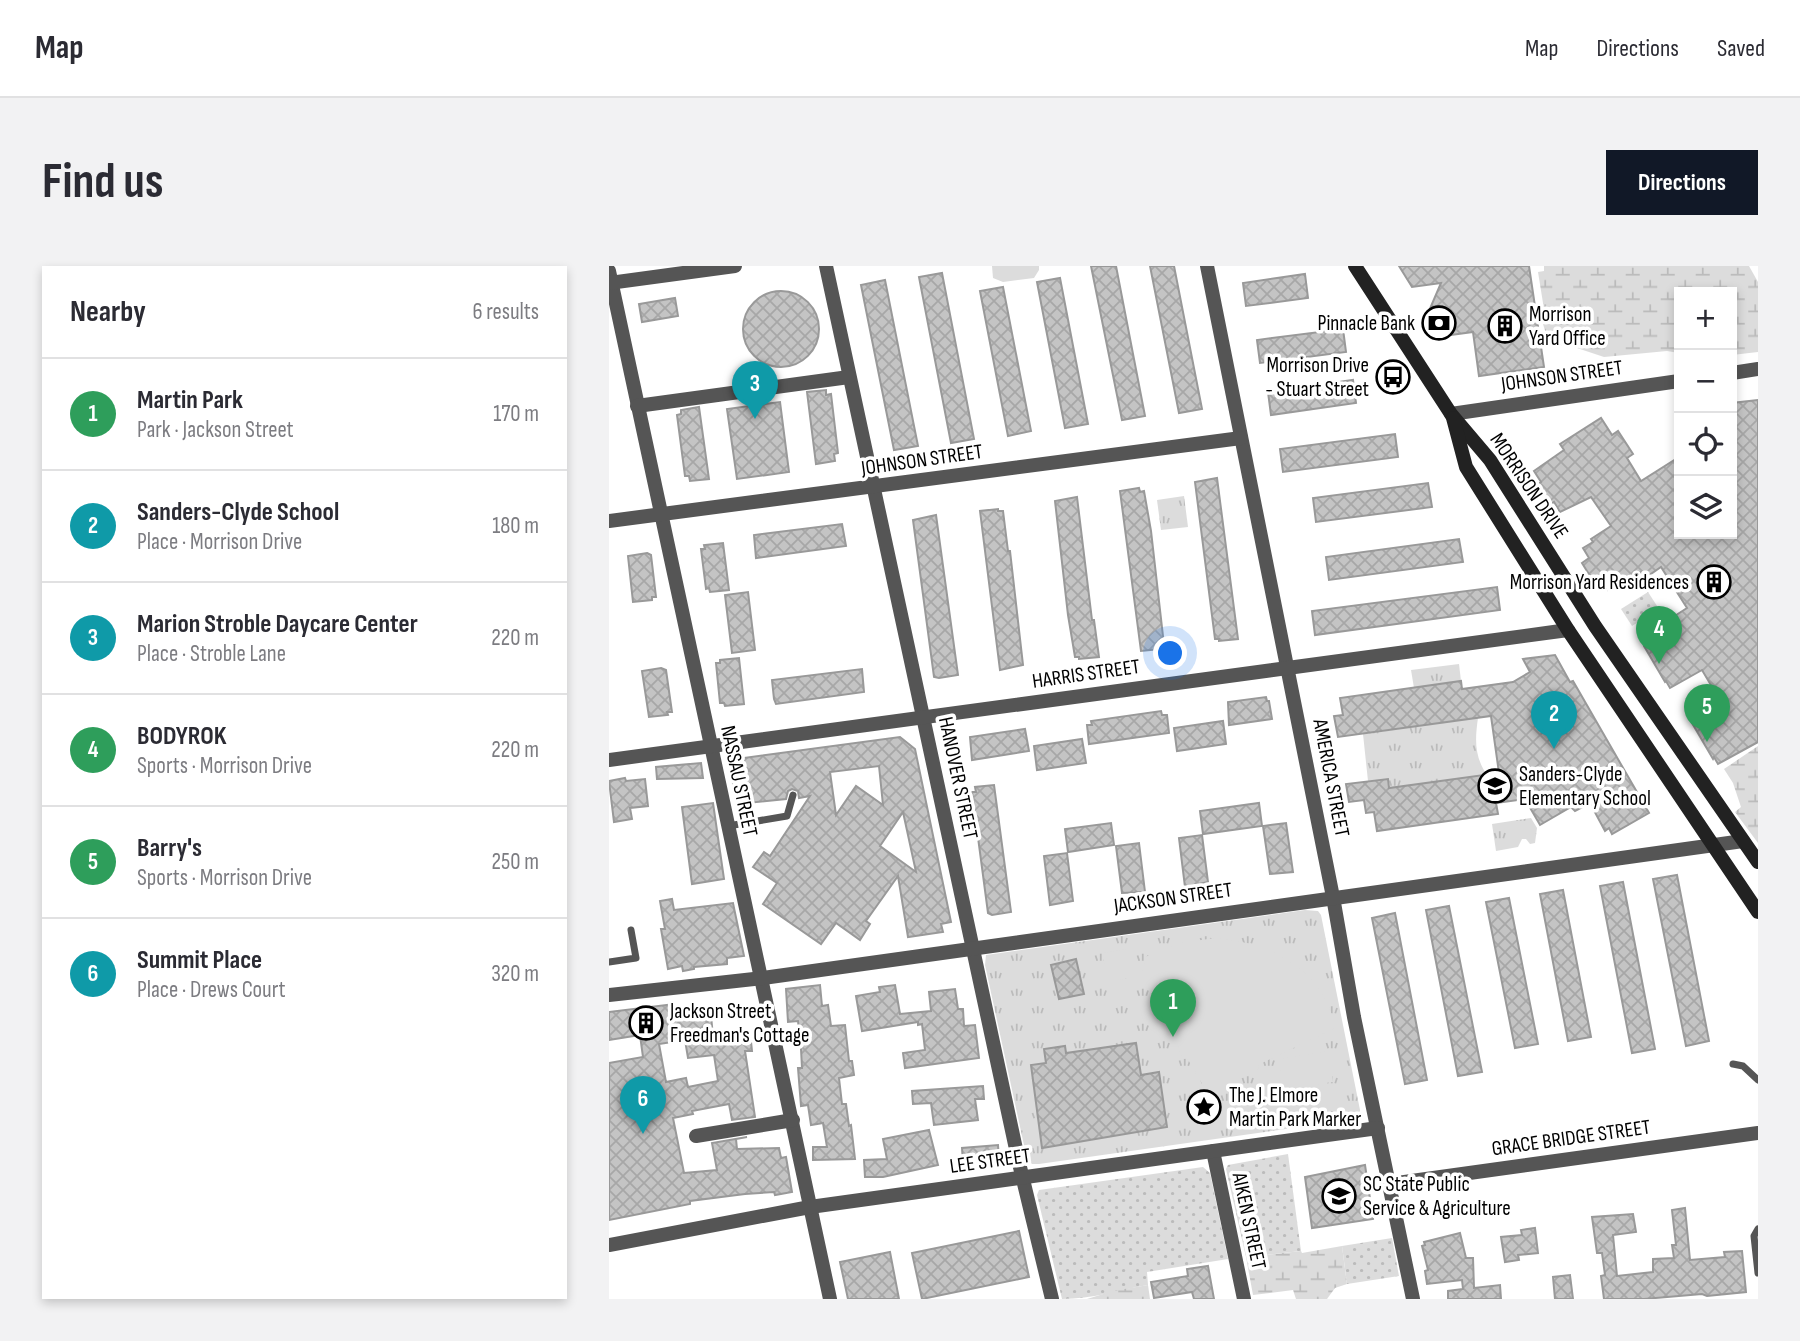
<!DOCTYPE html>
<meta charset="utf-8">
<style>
:root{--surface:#fff;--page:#f2f2f3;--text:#2b2b33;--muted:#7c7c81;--line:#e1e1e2;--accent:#111827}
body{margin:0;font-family:"Sofia Sans Condensed",sans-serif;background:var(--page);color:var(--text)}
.controls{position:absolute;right:21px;top:21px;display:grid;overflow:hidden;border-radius:0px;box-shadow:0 4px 10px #0003}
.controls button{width:63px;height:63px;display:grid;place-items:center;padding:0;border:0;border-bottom:2px solid var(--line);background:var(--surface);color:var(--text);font:35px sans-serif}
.you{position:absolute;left:562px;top:388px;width:24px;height:24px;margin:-18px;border:5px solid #fff;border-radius:50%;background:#1a73e8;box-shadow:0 0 0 10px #1a73e833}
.badge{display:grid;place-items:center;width:46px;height:46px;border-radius:50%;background:var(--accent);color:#fff;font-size:23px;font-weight:700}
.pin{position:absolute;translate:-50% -58px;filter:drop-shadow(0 2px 4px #0008)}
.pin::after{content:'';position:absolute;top:37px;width:24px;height:21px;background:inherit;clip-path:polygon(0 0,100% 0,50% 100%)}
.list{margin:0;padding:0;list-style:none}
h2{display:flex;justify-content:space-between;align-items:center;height:91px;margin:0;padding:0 28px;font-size:30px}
h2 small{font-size:23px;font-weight:400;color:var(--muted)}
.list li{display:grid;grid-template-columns:46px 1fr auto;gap:21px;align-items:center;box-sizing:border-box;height:112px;padding:0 28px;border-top:2px solid var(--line)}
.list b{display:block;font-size:26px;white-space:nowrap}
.list p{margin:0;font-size:23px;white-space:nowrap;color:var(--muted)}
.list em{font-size:23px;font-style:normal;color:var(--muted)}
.icon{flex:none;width:38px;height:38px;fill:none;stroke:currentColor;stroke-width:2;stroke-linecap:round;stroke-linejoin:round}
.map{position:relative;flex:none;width:1149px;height:1033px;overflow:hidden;border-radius:0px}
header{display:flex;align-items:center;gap:42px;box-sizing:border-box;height:98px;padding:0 35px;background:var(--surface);border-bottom:2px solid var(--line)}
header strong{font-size:33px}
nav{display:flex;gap:38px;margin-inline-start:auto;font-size:24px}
.intro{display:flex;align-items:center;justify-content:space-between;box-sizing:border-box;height:168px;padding:0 42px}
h1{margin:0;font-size:49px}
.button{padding:18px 32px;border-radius:0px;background:var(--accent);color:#fff;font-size:24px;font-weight:700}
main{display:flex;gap:42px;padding:0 42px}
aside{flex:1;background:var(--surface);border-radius:0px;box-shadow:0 4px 10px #0003}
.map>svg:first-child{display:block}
.grass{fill:url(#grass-dots)}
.wetland{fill:url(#wetland-marsh)}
.park{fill:url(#park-tufts)}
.garden{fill:#dcdcdc}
.building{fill:url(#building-cross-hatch);stroke:#999;stroke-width:2;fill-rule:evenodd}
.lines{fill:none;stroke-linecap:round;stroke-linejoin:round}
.service{stroke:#555;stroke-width:7}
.minor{stroke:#555;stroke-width:14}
.secondary{stroke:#222;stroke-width:14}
.labels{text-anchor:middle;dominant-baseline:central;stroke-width:7;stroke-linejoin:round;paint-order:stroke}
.poi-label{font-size:21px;fill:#000;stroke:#fff;text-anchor:start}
.street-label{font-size:21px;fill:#000;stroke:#fff}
</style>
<header>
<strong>Map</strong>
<nav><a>Map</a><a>Directions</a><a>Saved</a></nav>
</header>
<div class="intro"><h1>Find us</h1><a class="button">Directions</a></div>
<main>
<aside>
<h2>Nearby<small>6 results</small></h2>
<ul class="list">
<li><span class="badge" style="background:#2e9e5b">1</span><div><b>Martin Park</b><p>Park · Jackson Street</p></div><em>170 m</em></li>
<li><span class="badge" style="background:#0f9aa8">2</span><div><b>Sanders-Clyde School</b><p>Place · Morrison Drive</p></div><em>180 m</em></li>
<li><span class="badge" style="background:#0f9aa8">3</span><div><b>Marion Stroble Daycare Center</b><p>Place · Stroble Lane</p></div><em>220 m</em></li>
<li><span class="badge" style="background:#2e9e5b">4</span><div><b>BODYROK</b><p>Sports · Morrison Drive</p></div><em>220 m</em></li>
<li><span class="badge" style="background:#2e9e5b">5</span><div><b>Barry's</b><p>Sports · Morrison Drive</p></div><em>250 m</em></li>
<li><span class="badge" style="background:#0f9aa8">6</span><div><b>Summit Place</b><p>Place · Drews Court</p></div><em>320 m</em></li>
</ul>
</aside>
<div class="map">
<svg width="1149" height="1033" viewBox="0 0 1149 1033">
<defs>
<pattern id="grass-dots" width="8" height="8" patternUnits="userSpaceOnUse" patternTransform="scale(1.75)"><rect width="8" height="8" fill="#dcdcdc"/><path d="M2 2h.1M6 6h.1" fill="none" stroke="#bbb" stroke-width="1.8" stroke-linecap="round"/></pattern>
<pattern id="wetland-marsh" width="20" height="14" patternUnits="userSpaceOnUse" patternTransform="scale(1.75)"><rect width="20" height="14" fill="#dcdcdc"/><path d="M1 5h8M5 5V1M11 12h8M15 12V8" fill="none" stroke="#bbb"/></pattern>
<pattern id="park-tufts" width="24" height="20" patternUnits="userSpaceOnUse" patternTransform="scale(1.75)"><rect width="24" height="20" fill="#dcdcdc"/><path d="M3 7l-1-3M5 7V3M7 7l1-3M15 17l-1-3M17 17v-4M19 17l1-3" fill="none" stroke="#bbb"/></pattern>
<pattern id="building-cross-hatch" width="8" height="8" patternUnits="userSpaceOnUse" patternTransform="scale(1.75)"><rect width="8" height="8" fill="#c4c4c4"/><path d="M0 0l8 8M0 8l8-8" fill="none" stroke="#a7a7a7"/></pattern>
</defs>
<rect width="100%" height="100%" fill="#fff"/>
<g class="grass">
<polygon points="1039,326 1050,343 1023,360 1012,343"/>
<polygon points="679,888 692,985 637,991 617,903 619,899"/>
<path d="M594 901 601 907 619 993 538 1006 539 1019C510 1024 483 1033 453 1033L428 929 430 924Z"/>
<polygon points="783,972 790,1010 738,1018 733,980"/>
</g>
<g class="wetland">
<polygon points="935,0 1140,0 1149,16 1149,86 1123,89 1123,26 1070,26 1070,87 1058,85 995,91 962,80 953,80 939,74 934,58 934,37 929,6 935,5"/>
<polygon points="1149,480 1149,577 1126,546 1132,541 1124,517 1115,503"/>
<polygon points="733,980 738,1018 726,1022 718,1033 687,1033 684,1024 644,1029 637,991 692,985 693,987"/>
<polygon points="539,1019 541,1033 478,1033 504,1025"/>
</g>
<g class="park">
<polygon points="575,230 579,261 552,264 548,234"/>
<polygon points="850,398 852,415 805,422 802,404"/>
<path d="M869 452C866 473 865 490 878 509L780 522 779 513 759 515 754 468Z"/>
<polygon points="922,552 928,562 926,577 921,578 917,573 913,573 909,581 887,585 883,558"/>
<polygon points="696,644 709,645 712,649 751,844 751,849 747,853 430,898 423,898 418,893 376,699 377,689"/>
</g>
<g class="garden">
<polygon points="383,0 430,0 430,4 425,12 394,16 384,12"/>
<path d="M606 672C661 676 716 704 726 762L649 799 650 802 639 810 637 808 609 824 595 821 578 792 575 793 568 782 571 780 533 711 536 691 571 677Z"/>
<polygon points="517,683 524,711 500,716 493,687"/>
<polygon points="720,785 724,816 674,823 670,793"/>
<polygon points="704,831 707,853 632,864 629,841"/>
</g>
<g class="building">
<polygon points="482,0 507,0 536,150 513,154"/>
<polygon points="541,0 565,0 593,143 570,147"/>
<polygon points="790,0 920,0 935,101 870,110 864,66 835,70 820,45 832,17 803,21"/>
<polygon points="333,7 365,173 342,177 310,11"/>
<polygon points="696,8 699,32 637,40 634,17"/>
<polygon points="451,12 479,158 456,162 428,16"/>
<polygon points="276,14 309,180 285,184 252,19"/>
<polygon points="394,21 422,165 399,170 371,25"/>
<circle cx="172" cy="63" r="38"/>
<polygon points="66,32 69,50 33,56 30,38"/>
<polygon points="734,63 737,86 651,97 648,74"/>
<polygon points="744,114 747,137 662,149 659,126"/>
<polygon points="217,124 217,129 222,128 229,187 225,188 226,195 207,198 198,126"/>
<polygon points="1149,134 1149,476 1109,498 1105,491 1104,493 1083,457 1112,436 1093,404 1061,422 1057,415 1056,416 1035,380 1065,360 1061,353 1078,342 1052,301 1036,312 1032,306 999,324 993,313 986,318 973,297 980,292 974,282 984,276 982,273 1002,260 982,231 951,246 945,236 939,240 926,220 932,216 925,205 955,184 951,178 992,152 1003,169 1009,165 1024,188 1018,192 1032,215 1070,191 1070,268 1123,268 1123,137"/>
<polygon points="171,136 180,206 128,213 118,143"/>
<polygon points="90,141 100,213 81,215 80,210 76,210 68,149 72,148 72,144"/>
<polygon points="786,168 789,191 674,206 671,183"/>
<polygon points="608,212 629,373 610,375 610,373 606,373 586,216"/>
<polygon points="819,217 823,241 707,256 704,232"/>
<polygon points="530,222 531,226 535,225 542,265 555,379 551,380 551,383 532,385 511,225"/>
<polygon points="468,231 483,354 485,354 490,391 470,393 470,391 466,391 459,349 446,235"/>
<polygon points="389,243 389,245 394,245 399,285 401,285 414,399 391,404 371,245"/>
<polygon points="327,249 349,409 330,412 325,411 304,254"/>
<polygon points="233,258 237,280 147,292 145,269"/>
<polygon points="850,273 854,296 720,314 717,291"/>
<polygon points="114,277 120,324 101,326 100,322 97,323 92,283 96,283 95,279"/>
<polygon points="38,287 42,289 47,331 43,331 43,334 24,336 19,290"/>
<polygon points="888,321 891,344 706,369 703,345"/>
<polygon points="139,326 146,384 123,387 116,329"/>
<polygon points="946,389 961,416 964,415 1040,547 1003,568 1000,562 996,565 981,537 966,545 962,541 931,559 916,533 887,537 889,548 768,565 765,546 757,547 755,534 740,536 737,518 779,513 780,522 890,507 882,450 729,471 725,450 734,449 731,432 852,415 853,423 904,416 921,406 914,393"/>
<polygon points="130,392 135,438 116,440 115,437 111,437 107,397 111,397 111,394"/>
<polygon points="52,402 57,404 63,446 58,446 59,449 40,451 33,405"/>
<polygon points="253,403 255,426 167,438 165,433 163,414"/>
<polygon points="657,431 658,435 660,435 663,453 620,459 619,436"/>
<polygon points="552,445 553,449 558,449 560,467 480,478 478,459 483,459 482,455"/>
<polygon points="614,455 617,478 568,485 565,462"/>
<polygon points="416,463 420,485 363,494 361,471"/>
<path d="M291 471 306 483 342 656 332 658 334 666 299 671 289 610 257 655 261 658 251 674 227 657 212 678 154 638 168 617 144 601 155 586 161 590 201 530 190 532 189 525 183 523 179 525 177 533 129 538 121 505 129 504 127 493ZM270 500 274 539 247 520 227 549 221 506ZM294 546 307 606 271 580Z"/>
<polygon points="473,473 477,497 428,504 425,480"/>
<polygon points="92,497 94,512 48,513 47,501"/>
<polygon points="16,512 17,515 36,513 39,540 21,542 23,553 5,556 0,515"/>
<polygon points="385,519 402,646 383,649 379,647 363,526 367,526 366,521"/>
<polygon points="104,537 115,613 83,618 73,541"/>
<polygon points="650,537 653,560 594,568 591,545"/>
<polygon points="502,557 505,579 459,586 456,563"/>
<polygon points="677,557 684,606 661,608 654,560"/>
<polygon points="593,569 599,616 576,621 570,572"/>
<polygon points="530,577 536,626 513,627 507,580"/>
<polygon points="458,587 464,635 441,639 435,590"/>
<polygon points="1068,609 1100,775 1077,780 1044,613"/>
<polygon points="1014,616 1046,783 1023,787 991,620"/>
<polygon points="954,624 982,771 959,775 931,628"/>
<polygon points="900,632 929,778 906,782 877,636"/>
<polygon points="63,633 65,644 124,637 135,690 118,692 118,698 85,701 85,703 74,705 73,700 59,703 52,663 56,663 51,635"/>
<polygon points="840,640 873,806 849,810 817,644"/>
<polygon points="786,647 818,814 796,818 763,652"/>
<polygon points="467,693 475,728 450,733 442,699"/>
<polygon points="211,719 213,740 219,739 222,760 236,759 240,795 243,795 245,809 230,812 233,838 237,838 240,860 242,859 246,893 204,894 204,881 218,881 214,857 202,859 199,839 192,840 189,802 193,802 192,783 189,755 179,756 177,723"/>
<polygon points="286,719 291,748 322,745 320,726 346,723 349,743 354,743 355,760 366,759 370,792 296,802 294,787 316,784 313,758 309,759 309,756 253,765 247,730 271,726 270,721"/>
<path d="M65 738 66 744 101 740 104 770 141 766 143 785H136L146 851 123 854 120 838 83 845 84 848 64 852 75 907 108 904 103 877 138 871 127 873 128 883 170 882 172 892 177 891 183 926 166 929 165 926 136 928 81 935V938L0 954V797L34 791 31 769 0 774V746ZM76 774 79 792 105 789 109 815 79 821 77 812 57 816 50 778Z"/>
<polygon points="527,777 532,809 550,806 558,861 433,882 422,799 437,797 435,783 456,780 457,787"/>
<polygon points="374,820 375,833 366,833 369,854 325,859 322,837 304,838 303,825"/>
<polygon points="320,864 329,899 274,911 256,911 255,894 278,893 274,873"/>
<polygon points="389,879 390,894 354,897 353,882"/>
<polygon points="756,899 764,953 703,962 696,911"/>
<polygon points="1076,942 1081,994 1116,991 1115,986 1133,985 1137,1026 1098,1030 1093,1028 1035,1033 995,1033 992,1010 996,1009 993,987 988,987 983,951 1024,948 1027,966 1004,969 1008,1010 1044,1006 1044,993 1065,992 1063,979 1067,979 1063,944"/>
<polygon points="926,962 929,987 909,989 910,994 896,996 892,971 913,969 912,964"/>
<polygon points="410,965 420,1011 313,1033 303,987"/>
<polygon points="851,967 857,992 864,992 865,1022 891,1019 892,1033 839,1033 839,1025 854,1023 853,1014 818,1018 816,1005 819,1004 813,980 816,979 815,976"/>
<polygon points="281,986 290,1033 239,1033 231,996"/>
<polygon points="599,1000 605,1033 585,1033 583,1026 545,1032 542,1016 579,1010 578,1003"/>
<polygon points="961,1009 964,1033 946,1033 944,1011"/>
</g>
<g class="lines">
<g class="service">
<polyline points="119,560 178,550 184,529"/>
<polyline points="0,696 27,692 22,664"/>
<polyline points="1124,798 1134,800 1149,814"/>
<polyline points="1149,963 1145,970 1149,1007"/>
</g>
<g class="minor">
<polyline points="217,0 410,897 443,1033"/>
<polyline points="598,0 724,631 745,751 804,1033"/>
<polyline points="0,5 221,1033"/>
<polyline points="0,17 126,0"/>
<polyline points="1123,107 1149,103"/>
<polyline points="28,140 240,111"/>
<polyline points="842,148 1070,115"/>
<polyline points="0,255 632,172"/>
<polyline points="0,494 959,364"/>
<polyline points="0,729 154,712 1134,575"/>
<polyline points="87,870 184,854"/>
<polyline points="604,885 635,1033"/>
<polyline points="781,918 1149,867"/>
<polyline points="0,979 201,941 769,862"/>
</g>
<g class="secondary">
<polyline points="746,0 842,148 881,194 986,360 1149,596"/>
<polyline points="844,152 857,201 959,364 1149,646"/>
</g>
</g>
<defs>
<symbol id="bank-ring" viewBox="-11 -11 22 22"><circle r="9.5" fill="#fff" stroke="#000" stroke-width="1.5"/><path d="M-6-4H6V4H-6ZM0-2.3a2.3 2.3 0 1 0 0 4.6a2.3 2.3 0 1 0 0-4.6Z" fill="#000"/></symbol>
<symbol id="building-ring" viewBox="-11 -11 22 22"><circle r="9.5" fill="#fff" stroke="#000" stroke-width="1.5"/><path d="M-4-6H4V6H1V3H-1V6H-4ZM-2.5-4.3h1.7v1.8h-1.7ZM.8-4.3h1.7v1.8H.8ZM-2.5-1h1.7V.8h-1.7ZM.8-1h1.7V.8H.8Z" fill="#000"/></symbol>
<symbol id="bus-ring" viewBox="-11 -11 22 22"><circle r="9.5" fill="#fff" stroke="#000" stroke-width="1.5"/><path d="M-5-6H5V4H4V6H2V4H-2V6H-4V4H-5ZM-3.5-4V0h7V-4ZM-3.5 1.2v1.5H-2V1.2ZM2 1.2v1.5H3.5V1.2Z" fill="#000"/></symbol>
<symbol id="school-ring" viewBox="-11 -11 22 22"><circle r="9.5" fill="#fff" stroke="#000" stroke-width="1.5"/><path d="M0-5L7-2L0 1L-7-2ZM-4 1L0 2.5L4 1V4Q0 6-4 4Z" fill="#000"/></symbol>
<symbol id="sight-ring" viewBox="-11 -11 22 22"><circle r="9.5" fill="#fff" stroke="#000" stroke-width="1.5"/><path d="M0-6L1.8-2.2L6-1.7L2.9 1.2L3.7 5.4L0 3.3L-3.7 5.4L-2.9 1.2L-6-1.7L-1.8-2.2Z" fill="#000"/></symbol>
<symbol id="university-ring" viewBox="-11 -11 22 22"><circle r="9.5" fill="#fff" stroke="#000" stroke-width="1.5"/><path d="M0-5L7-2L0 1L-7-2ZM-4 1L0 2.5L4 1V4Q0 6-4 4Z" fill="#000"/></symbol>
</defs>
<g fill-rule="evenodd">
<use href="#bank-ring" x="811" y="38" width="38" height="38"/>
<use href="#building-ring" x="877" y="41" width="38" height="38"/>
<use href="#bus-ring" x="765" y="92" width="38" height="38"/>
<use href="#building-ring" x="1086" y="297" width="38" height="38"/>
<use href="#school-ring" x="867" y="501" width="38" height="38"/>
<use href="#building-ring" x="18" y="738" width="38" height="38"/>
<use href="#sight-ring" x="576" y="822" width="38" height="38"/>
<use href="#university-ring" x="711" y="911" width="38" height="38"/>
</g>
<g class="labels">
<g class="poi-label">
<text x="920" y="48">Morrison<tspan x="920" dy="24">Yard Office</tspan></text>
<text x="806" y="57" text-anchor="end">Pinnacle Bank</text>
<text x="760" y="99" text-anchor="end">Morrison Drive<tspan x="760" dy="24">- Stuart Street</tspan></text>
<text x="1080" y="316" text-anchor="end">Morrison Yard Residences</text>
<text x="910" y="508">Sanders-Clyde<tspan x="910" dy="24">Elementary School</tspan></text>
<text x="61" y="745">Jackson Street<tspan x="61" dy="24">Freedman's Cottage</tspan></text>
<text x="620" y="829">The J. Elmore<tspan x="620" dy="24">Martin Park Marker</tspan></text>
<text x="754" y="918">SC State Public<tspan x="754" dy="24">Service &amp; Agriculture</tspan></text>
</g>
<g class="street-label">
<text transform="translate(953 110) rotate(-8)">JOHNSON STREET</text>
<text transform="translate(313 194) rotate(-8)">JOHNSON STREET</text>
<text transform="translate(920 220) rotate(56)">MORRISON DRIVE</text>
<text transform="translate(477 408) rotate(-8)">HARRIS STREET</text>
<text transform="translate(349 512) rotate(78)">HANOVER STREET</text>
<text transform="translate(722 512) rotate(79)">AMERICA STREET</text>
<text transform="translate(130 515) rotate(78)">NASSAU STREET</text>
<text transform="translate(564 632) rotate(-8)">JACKSON STREET</text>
<text transform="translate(962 872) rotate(-8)">GRACE BRIDGE STREET</text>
<text transform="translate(381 895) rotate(-8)">LEE STREET</text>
<text transform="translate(640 955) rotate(78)">AIKEN STREET</text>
</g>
</g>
</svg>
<div class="controls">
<button>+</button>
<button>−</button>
<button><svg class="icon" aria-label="locate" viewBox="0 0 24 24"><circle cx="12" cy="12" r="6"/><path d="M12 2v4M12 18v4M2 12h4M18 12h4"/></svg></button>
<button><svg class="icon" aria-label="layers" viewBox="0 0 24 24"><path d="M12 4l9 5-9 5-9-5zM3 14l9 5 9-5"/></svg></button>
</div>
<div class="you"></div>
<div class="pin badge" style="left:564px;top:771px;background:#2e9e5b">1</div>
<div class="pin badge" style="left:945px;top:483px;background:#0f9aa8">2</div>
<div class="pin badge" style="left:146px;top:153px;background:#0f9aa8">3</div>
<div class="pin badge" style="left:1050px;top:398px;background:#2e9e5b">4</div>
<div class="pin badge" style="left:1098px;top:476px;background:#2e9e5b">5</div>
<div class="pin badge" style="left:34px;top:868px;background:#0f9aa8">6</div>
</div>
</main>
